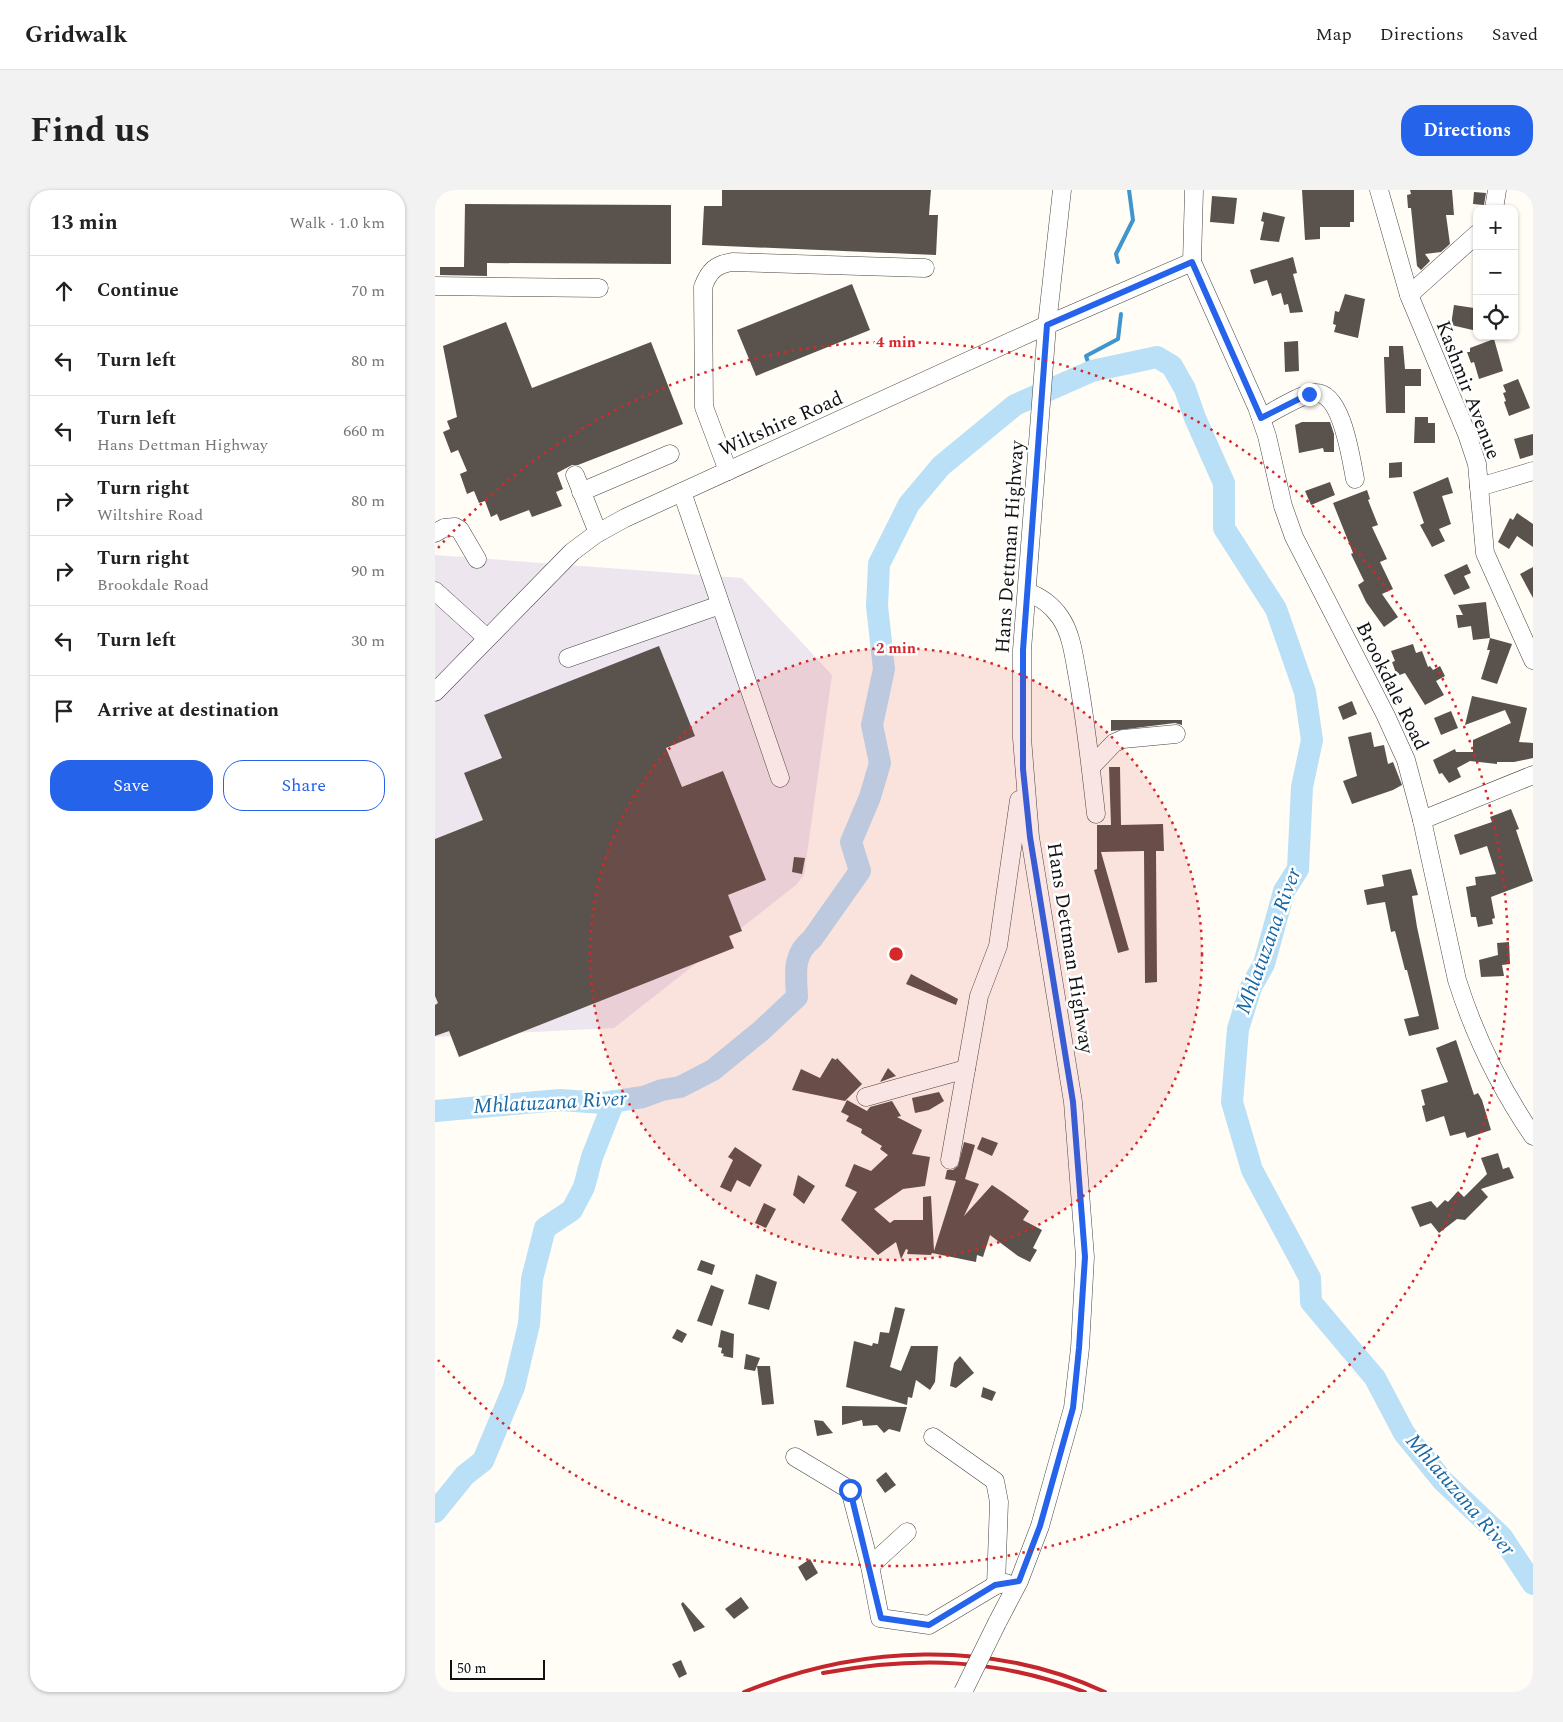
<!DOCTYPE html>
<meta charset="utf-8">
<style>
:root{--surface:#fff;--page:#f2f2f2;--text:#222;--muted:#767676;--line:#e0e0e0;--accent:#2563eb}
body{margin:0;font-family:Spectral,serif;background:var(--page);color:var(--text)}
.controls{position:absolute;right:15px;top:15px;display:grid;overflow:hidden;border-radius:10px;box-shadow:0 1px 4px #0004}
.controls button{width:45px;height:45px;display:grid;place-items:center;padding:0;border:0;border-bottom:1px solid var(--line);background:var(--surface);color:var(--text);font:25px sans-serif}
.scale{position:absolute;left:15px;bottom:12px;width:95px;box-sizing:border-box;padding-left:5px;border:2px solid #111;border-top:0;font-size:14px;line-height:18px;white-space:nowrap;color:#111;-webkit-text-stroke:4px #fff;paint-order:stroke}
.stop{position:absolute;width:15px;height:15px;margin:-11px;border:4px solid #2563eb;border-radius:50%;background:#fff}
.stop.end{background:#2563eb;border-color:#fff;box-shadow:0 1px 5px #0008}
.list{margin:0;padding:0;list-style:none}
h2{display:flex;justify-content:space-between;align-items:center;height:65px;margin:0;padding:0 20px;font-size:21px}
h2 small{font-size:16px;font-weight:400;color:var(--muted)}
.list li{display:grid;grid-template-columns:32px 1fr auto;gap:15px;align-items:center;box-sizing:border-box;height:70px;padding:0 20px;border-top:1px solid var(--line)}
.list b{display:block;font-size:19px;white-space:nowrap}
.list p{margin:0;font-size:16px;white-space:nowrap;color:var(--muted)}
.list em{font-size:16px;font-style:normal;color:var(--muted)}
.actions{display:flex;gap:10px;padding:15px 20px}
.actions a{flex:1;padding:11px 0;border:1px solid var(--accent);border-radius:20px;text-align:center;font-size:18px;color:var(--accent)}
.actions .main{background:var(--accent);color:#fff}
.icon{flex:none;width:28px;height:28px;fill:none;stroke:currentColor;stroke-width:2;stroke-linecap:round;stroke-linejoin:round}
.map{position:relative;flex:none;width:1098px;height:1502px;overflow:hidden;border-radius:20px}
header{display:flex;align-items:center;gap:30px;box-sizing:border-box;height:70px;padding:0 25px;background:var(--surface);border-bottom:1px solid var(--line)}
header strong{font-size:24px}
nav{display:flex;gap:28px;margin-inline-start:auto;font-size:18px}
.intro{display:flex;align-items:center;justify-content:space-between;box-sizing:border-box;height:120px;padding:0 30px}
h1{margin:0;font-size:35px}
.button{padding:12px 22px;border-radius:20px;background:var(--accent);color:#fff;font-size:18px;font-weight:700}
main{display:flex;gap:30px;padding:0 30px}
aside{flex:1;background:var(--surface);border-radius:20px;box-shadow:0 1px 4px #0004}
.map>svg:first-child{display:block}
.industrial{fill:#eee6ef}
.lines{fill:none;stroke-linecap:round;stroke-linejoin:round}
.stream{stroke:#3f96cf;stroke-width:4}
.river{stroke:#b9e0f7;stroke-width:22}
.building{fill:#5a524d}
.minor-casing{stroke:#444;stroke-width:19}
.minor{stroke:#fff;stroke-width:18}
.rail{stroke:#c4262e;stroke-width:4}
.minor-bridge-casing{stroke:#444;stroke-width:19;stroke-linecap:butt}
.minor-bridge{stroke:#fff;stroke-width:18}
.route{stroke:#2563eb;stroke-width:6}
.ring{fill:none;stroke:#d62828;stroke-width:2.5;stroke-dasharray:2.5 5}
.labels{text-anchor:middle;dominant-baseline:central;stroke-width:5;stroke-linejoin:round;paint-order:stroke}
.street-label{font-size:20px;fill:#111;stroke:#fff}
.water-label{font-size:21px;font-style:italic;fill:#1768a6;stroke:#fff}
.centre{fill:#d62828;stroke:#fff;stroke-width:2.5}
.ring-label{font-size:15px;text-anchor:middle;font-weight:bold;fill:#d62828;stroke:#fff;stroke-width:5;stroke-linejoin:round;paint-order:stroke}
</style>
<header>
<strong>Gridwalk</strong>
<nav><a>Map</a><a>Directions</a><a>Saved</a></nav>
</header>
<div class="intro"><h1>Find us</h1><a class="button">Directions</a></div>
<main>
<aside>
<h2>13 min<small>Walk · 1.0 km</small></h2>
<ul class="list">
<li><svg class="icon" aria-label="ahead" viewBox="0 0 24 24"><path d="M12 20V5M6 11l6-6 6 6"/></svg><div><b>Continue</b></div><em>70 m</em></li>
<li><svg class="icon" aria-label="left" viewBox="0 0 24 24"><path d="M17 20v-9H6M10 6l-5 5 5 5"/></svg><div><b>Turn left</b></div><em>80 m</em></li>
<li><svg class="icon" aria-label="left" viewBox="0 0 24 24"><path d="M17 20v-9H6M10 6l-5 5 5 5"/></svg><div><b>Turn left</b><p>Hans Dettman Highway</p></div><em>660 m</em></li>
<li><svg class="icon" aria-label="right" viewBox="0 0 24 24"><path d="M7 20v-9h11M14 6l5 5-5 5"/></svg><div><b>Turn right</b><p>Wiltshire Road</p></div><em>80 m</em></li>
<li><svg class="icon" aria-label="right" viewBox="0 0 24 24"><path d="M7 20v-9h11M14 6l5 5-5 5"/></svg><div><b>Turn right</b><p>Brookdale Road</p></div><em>90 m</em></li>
<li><svg class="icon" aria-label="left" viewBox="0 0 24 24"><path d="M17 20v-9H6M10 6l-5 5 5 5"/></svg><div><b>Turn left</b></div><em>30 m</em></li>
<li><svg class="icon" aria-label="arrive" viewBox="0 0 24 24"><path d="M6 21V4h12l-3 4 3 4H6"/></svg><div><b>Arrive at destination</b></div></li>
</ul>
<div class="actions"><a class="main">Save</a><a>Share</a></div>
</aside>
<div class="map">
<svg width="1098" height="1502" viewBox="0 0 1098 1502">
<rect width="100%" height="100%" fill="#fffdf5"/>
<polygon class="industrial" points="0,365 307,388 397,485 369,685 361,695 179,838 0,847"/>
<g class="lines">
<g class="stream">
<polyline points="683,72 681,64 698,30 694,0"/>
<polyline points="665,179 653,172 651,166 683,149 686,124"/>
</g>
<g class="river">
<path d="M0 921 125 910 168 913 208 907 227 900 245 897 278 880 327 840 362 807C361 783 357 765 377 749L425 681 416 652 435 607 445 573 437 535 449 479 442 416 444 374 474 314 506 276 580 215 657 181 722 167 737 176 750 199 760 228 789 293V338L841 419 870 502 877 550 867 597 863 679 849 701 829 774 816 797 803 839 797 912 817 980 875 1088 876 1112 940 1188 969 1243 1008 1291 1067 1347 1098 1394"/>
<polyline points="0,1322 30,1285 48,1271 79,1197 94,1134 97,1089 110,1038 137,1020 149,997 157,967 179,911"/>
</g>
</g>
<g class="building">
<polygon points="287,0 496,0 494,25 503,25 501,65 267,55 269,16 287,16"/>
<polygon points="867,0 919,0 919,32 915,32 915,37 885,37 885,49 870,50"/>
<polygon points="975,0 1017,0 1019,25 1011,25 1015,54 1006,62 990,64 995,71 986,80 982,76 976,18 973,18 972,5 976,4"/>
<polygon points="1039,2 1051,3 1049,15 1038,14"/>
<polygon points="777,6 802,8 799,34 775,32"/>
<polygon points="30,14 236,15 236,74 52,73 52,86 5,85 5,77 29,77"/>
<polygon points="828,22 850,27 844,52 825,50 829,32 826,31"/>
<polygon points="858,67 862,83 858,84 868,122 855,123 853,114 849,115 846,103 837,106 832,90 819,94 815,80"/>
<polygon points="417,94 435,140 321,186 302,140"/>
<polygon points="910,104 930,109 923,148 899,142 901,135 898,134 900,121 904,122"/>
<polygon points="1019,115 1039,118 1039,123 1042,123 1042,141 1016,135"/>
<polygon points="71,132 97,198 216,152 248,234 143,275 137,275 122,283 128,299 121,302 127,316 97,327 94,320 65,331 62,324 56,327 50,311 44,313 39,301 32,304 25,284 32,281 23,260 16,263 8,242 15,239 12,231 22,227 8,156"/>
<polygon points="1059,149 1068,181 1044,189 1039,172 1036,173 1032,162 1035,162 1035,158"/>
<polygon points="863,151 864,181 850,182 849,152"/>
<polygon points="954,156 968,156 970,179 986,179 986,196 970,196 970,223 951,223 949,167 954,167"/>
<polygon points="1083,189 1095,218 1074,226 1069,212 1071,211 1068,203 1071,202 1068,195"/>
<polygon points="980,227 993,227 993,233 1000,233 1000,253 979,253"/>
<polygon points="867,232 895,232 899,244 899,262 889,262 888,258 864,263 860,235"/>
<polygon points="1098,244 1098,265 1085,269 1079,249"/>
<polygon points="967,272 967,287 954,288 954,273"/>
<polygon points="1013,287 1018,303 1007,306 1016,334 1004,339 1010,351 997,357 985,335 989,333 978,302"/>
<polygon points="895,292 900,305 876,315 870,301"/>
<polygon points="932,300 935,309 933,310 943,335 937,337 952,369 945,372 958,399 947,404 963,427 949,437 931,412 923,395 929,391 916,364 918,363 898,313"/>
<polygon points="1082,323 1098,334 1098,357 1082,346 1074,359 1063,352 1075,328 1078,330"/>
<polygon points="1032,374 1036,383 1029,386 1035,398 1019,405 1009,385"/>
<polygon points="1098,377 1098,408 1085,384"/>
<polygon points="1051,412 1055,448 1038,450 1036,436 1023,438 1021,425 1028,425 1023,415"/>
<polygon points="1055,448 1077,454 1062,494 1046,489 1055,460 1052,460"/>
<polygon points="978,454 981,463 987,461 993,477 995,476 998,480 1005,476 1010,486 1001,491 1009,505 990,515 970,483 962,486 957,472 960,471 956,461"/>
<polygon points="224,456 260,546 231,558 247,597 288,581 331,690 293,705 307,741 294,746 299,758 24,867 14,841 0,846 0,815 3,813 0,806 0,649 48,630 29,583 67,568 49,525"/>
<polygon points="1037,506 1092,518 1084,552 1098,553 1098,568 1079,572 1062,572 1062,574 1035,571 1022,578 1026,587 1014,593 1007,583 1004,584 998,570 1020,559 1021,562 1038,562 1038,550 1076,533 1070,520 1030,535"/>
<polygon points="917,511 922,524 908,530 903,517"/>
<polygon points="1016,521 1023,538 1006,545 999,528"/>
<polygon points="676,530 747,530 747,535 740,533 676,541"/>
<polygon points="936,542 939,557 949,555 953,574 958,572 967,595 958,600 917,614 908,591 922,586 913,547"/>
<polygon points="674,577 685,577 686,635 728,634 729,661 721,661 722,792 710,793 709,661 666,662 694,760 683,763 659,680 662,679 662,635 676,635"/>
<polygon points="1076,619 1084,639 1081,640 1098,691 1056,707 1060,728 1057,729 1058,734 1043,737 1041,727 1036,727 1031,697 1041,695 1040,687 1061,684 1052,656 1025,665 1019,645 1057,632 1055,627"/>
<polygon points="359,667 370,668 367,684 357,682"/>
<polygon points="976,679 983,705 977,706 982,737 1004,839 974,846 969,829 984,826 972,780 970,780 960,741 956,742 950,712 932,715 929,700 949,696 947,685"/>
<polygon points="1074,752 1075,774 1067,775 1069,786 1046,787 1044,770 1063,765 1062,753"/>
<polygon points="476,784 523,809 521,815 471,794"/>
<polygon points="1021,850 1039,905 1043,903 1047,910 1056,940 1032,948 1030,942 1015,946 1009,926 991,932 987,916 990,915 986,900 1013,892 1001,858"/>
<polygon points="397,868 401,870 402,868 427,894 410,911 357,900 366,879 385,888"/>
<polygon points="453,878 461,886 445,892"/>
<polygon points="504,902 509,911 494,920 480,923 477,908"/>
<polygon points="412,910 432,921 435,917 457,911 466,926 462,927 487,940 477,964 495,967 490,996 468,999 439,1019 455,1033 459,1030 488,1030 488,1007 496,1006 499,1061 521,991 510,989 512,980 518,980 523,976 529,952 540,955 530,989 544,994 529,1026 557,995 569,1003 594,1021 588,1030 607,1040 598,1058 602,1060 595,1072 583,1066 555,1045 548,1067 542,1065 541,1072 497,1063 496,1065 472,1064 473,1060 471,1059 466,1069 461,1052 443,1065 406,1030 422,1002 410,996 419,974 436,981 453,965 445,959 447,956 426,943 427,939 411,931 414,926 406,922"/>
<polygon points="547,947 563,953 557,966 542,959"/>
<polygon points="300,957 327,975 315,997 302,990 296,1002 285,997 298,970 293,967"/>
<polygon points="1063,963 1068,979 1074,977 1079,988 1046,999 1053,1007 1030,1030 1022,1029 1004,1043 996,1033 985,1037 976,1017 996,1011 1002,1018 1010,1010 1013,1012 1023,1001 1029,1007 1052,984 1046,968"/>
<polygon points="363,985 380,996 369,1014 358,1005"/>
<polygon points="329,1013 341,1019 331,1038 320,1033"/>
<polygon points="266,1070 280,1075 277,1085 262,1080"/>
<polygon points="321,1084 342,1092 334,1120 313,1114"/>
<polygon points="276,1095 289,1100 277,1136 262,1131"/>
<polygon points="460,1117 470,1119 455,1177 466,1181 476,1156 503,1156 500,1192 495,1200 481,1190 477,1208 473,1207 472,1215 411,1197 419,1151 437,1156 438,1153 443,1154 445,1142 454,1143"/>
<polygon points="242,1139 252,1144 247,1153 237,1148"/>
<polygon points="286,1140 299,1144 298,1168 288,1166 289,1164 286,1163 287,1158 283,1157"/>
<polygon points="311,1164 325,1168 320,1181 309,1179"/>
<polygon points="525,1166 539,1183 521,1198 515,1196 519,1173"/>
<polygon points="322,1176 335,1176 339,1214 327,1215"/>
<polygon points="548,1197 561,1202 557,1211 546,1207"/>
<polygon points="407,1216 472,1217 465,1242 454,1239 449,1243 442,1235 428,1236 427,1230 407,1235"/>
<polygon points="379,1230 388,1231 398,1243 382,1246"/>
<polygon points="451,1282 461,1295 450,1303 441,1290"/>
<polygon points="375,1369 383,1383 371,1391 363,1377"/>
<polygon points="306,1407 314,1418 299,1429 290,1419"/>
<polygon points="248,1412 270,1437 259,1442 246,1414"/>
<polygon points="246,1470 252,1484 244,1488 237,1474"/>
</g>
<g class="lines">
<defs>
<g id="minor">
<path d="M759 0 757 72 822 217 832 246 848 316 859 347 951 526 971 570 987 630 1022 790C1039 844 1066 899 1098 946"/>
<polyline points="944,0 974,105 1032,244 1042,274 1050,363 1098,470"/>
<polyline points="1059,19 1062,0"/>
<polyline points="0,96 164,98"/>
<polyline points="974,105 1042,44"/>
<path d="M826 228C840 221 864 205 879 203 907 200 916 269 920 289"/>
<path d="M293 281 269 217 268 97C274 81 280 75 297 72L490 78"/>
<polyline points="140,285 163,343"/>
<polyline points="1044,297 1098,281"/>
<polyline points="146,302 235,264"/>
<polyline points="247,302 345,588"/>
<polyline points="0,343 9,338 20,337 25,340 42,369"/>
<polyline points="0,401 52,448"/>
<path d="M592 402C606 407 616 414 625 427 637 444 639 468 643 488 651 534 656 579 661 624"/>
<polyline points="133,468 285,415"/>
<polyline points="0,502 137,362 161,344 190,328 612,135 757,72"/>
<polyline points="656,577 679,553 688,549 741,544"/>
<polyline points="987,630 1098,585"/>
<polyline points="431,907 531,879"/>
<polyline points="515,970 544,806 563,756 584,610"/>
<polyline points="498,1247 560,1291 564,1312 561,1395 571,1393"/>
<polyline points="360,1267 415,1300 435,1376"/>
<polyline points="472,1342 435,1376 445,1428 494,1435 561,1395"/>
<polyline points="562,1433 584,1391 605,1336 638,1218 645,1158 650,1067 638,912 595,647 587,548 587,460 612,135 627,0"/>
</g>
</defs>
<use href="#minor" class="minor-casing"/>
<use href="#minor" class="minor"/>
<g class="rail">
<path d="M388 1483C482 1466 560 1468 650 1502"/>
<path d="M309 1502C424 1455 555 1449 670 1502"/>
</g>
<defs>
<polyline id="minor-bridge" points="528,1502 562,1433"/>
</defs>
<use href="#minor-bridge" class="minor-bridge-casing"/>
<use href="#minor-bridge" class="minor-bridge"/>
</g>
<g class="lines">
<polyline class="route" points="415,1300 446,1428 494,1435 560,1395 584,1391 605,1336 638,1218 644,1158 650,1067 638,912 595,647 588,579 588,460 612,135 757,72 826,228 874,204"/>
</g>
<circle cx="461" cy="764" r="306" fill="#d62828" fill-opacity=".12"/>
<g class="ring">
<circle cx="461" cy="764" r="306"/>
<path d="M3 358A612 612 0 1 1 3 1170"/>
</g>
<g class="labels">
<g class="street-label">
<text transform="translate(1033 200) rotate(69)">Kashmir Avenue</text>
<text transform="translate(346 234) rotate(-24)">Wiltshire Road</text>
<text transform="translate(575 357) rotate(-86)">Hans Dettman Highway</text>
<text transform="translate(957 496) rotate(64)">Brookdale Road</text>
<text transform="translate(635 758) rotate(81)">Hans Dettman Highway</text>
</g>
<g class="water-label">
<text transform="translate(834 751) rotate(-70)">Mhlatuzana River</text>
<text transform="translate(115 913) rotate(-3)">Mhlatuzana River</text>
<text transform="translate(1025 1305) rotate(49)">Mhlatuzana River</text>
</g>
</g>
<circle cx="461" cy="764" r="8" class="centre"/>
<g class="ring-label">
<text x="461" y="157">4 min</text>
<text x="461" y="463">2 min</text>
</g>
</svg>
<div class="controls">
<button>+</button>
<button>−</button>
<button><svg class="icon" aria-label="locate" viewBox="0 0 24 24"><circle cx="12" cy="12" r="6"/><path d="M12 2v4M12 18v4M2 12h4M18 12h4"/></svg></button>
</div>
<div class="scale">50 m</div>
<div class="stop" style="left:415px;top:1300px"></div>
<div class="stop end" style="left:874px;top:204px"></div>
</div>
</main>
